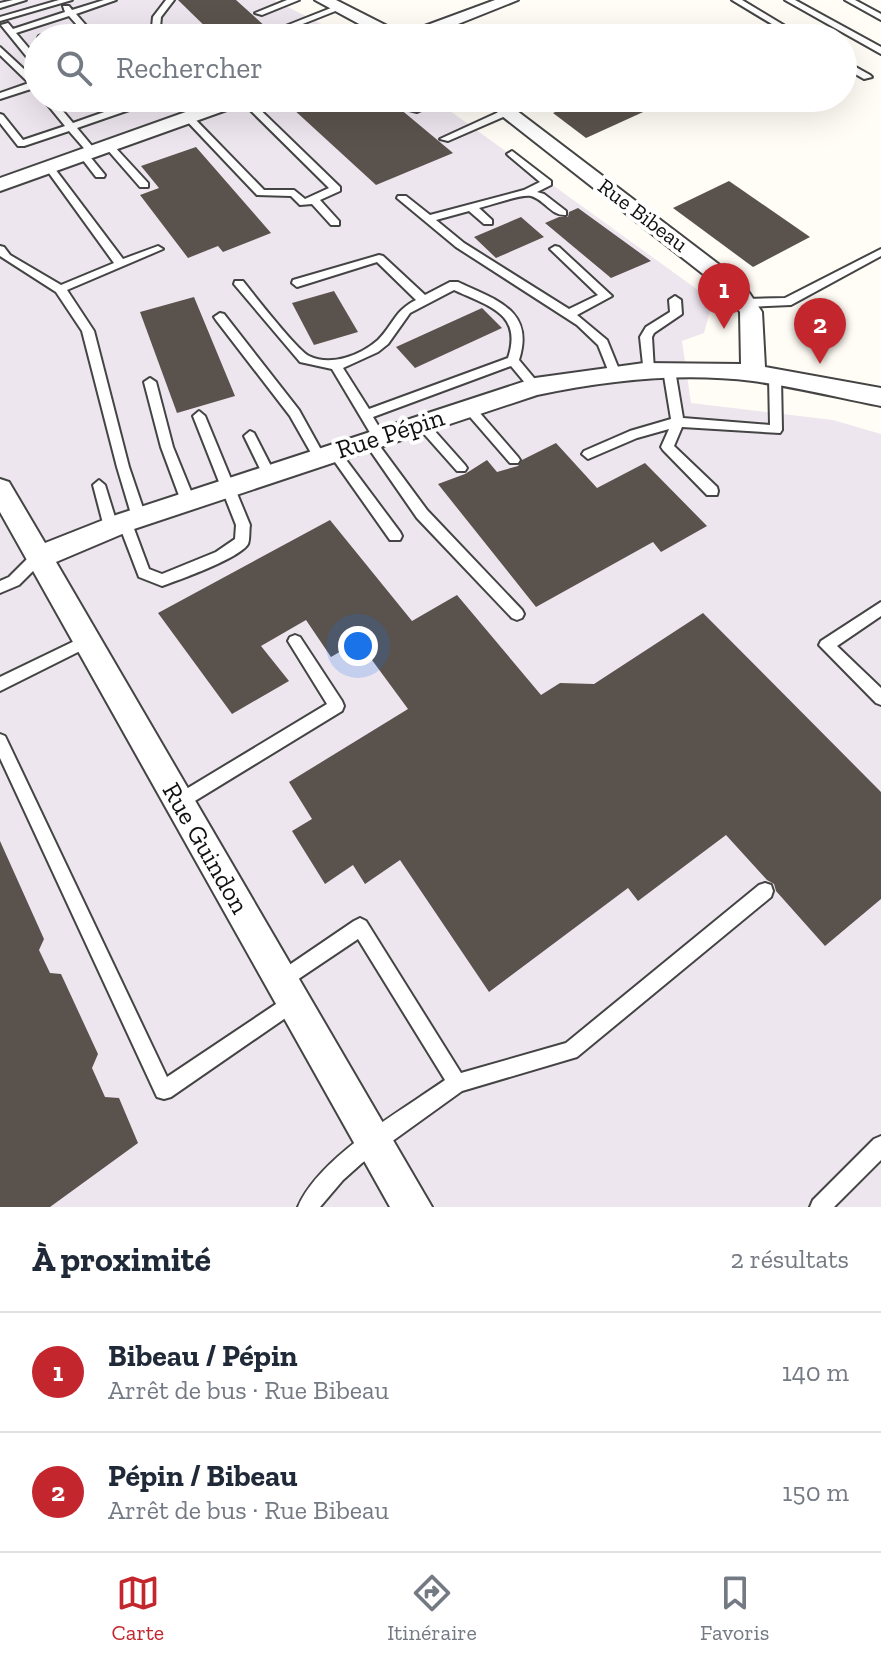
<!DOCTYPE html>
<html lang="fr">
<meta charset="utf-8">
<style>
:root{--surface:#fff;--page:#f6f6f7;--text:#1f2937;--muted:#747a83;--line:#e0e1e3;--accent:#c4262e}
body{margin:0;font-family:"Zilla Slab",serif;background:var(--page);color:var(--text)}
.you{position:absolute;left:358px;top:646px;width:28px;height:28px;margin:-20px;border:6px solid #fff;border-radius:50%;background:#1a73e8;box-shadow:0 0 0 12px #1a73e833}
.badge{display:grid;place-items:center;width:52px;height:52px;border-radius:50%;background:var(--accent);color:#fff;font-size:26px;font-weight:700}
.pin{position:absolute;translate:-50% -66px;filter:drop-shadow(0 2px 4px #0008)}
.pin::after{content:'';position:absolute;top:42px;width:28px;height:24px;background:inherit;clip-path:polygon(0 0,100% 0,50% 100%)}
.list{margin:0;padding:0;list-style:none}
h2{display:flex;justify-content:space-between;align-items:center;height:104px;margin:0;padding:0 32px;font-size:34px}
h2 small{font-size:26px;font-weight:400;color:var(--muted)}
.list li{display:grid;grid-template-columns:52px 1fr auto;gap:24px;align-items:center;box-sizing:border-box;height:120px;padding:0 32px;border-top:2px solid var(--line)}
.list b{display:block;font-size:30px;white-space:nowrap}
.list p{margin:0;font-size:26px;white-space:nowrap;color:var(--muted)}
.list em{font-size:26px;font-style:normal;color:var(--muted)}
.icon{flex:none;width:44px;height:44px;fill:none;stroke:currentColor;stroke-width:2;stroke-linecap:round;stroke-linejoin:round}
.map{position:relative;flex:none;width:881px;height:1207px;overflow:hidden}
.search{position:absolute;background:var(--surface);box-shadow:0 8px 32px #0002;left:24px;right:24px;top:24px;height:88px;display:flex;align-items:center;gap:20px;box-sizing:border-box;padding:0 28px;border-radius:44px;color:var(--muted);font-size:30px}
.sheet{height:344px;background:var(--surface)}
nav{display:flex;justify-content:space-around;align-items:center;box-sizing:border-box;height:112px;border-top:2px solid var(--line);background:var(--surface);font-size:22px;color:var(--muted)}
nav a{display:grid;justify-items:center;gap:4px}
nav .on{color:var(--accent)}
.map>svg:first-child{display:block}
.industrial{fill:#eee6ef}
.building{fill:#5a524d}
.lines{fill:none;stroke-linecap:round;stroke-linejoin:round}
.service-casing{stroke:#444;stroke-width:4}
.minor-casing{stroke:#444;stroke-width:4}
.service{fill:#fff;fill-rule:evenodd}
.minor{fill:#fff;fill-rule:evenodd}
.labels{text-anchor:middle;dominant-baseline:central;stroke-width:8;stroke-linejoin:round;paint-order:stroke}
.far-street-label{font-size:22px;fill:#111;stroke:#fff}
.street-label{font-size:26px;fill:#111;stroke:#fff}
</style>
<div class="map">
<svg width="881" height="1207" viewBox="0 0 881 1207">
<rect width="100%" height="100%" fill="#fffdf5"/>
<polygon class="industrial" points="0,0 274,0 349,38 38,38 38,98 432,98 698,290 710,311 704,333 682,341 691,403 833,420 881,434 881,1207 0,1207"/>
<g class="building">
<polygon points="178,0 236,0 278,38 217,38"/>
<polygon points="319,98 387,98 453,153 376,185 292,108"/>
<polygon points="589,98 674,98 586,138 553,113"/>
<polygon points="196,147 271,233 223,252 218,246 188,258 140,195 159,188 141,166"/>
<polygon points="729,181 810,237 753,267 673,208"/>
<polygon points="578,208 651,261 611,278 545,223 559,217 568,217 569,212"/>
<polygon points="521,217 544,237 496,258 474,237"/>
<polygon points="334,291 358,332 314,345 292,303"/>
<polygon points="194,297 235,396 177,413 140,312"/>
<polygon points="482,308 502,328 415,368 396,347"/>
<polygon points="556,443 597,488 645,463 707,526 661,552 653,542 536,607 438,484 465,474 487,460 497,472 518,466 522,460"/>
<polygon points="330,520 412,621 457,595 541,695 560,683 594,684 703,613 881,792 881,899 825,946 776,891 774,884 767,880 726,835 638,901 628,888 489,992 400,860 365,884 353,865 325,884 292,831 312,819 289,782 408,709 358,641 331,657 306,620 261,646 289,681 232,714 158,613"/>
<polygon points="0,841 44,939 39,950 50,973 61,974 98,1054 92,1068 105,1097 119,1098 138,1143 50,1207 0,1207"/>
</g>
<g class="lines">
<defs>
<g id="service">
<polygon points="13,0 26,0 0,8 0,3"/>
<polygon points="59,0 72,0 0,21 0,17"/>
<polygon points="104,0 116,0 76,14 97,38 88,38 80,29 51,38 38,38 39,36 77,25 69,16 16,33 38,59 38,68 35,67 1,25 8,23 13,29 65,12 63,6 69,6 72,10"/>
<polygon points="166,0 174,0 161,17 159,38 151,38 153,17"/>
<polygon points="287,0 299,0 262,15 255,13"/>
<polygon points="732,0 742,0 805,38 795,38"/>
<polygon points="785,0 795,0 881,47 881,54"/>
<polygon points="845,0 855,0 881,14 881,20"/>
<polygon points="336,6 343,8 285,31 278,29"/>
<polygon points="0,47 38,82 38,90 34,88 0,99 0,93 29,83 0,55"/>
<polygon points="843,60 870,75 872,77 864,79 843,67"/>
<polygon points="42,98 52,98 73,123 144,98 154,98 155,101 77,128 97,152 92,155 89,154 69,131 24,146 18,146 0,123 0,114 3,115 23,140 65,126"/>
<polygon points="178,98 188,98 201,112 201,116 195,116"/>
<polygon points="238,98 248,98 340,187 340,191 320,200 339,221 339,225 331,225 312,204 300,205 291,196 257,195 183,117 191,115 264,190 294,190 305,199 329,188"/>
<polygon points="289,98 299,98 304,103 296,105"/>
<polygon points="436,98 449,98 417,112 409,110"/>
<polygon points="554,98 577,98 563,103 515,108 510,110 510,114 448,141 440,139 501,111 498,109 500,107 521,101"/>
<polygon points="106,144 112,144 148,183 148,187 140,187 106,148"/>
<path d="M512 151 551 181V185L537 192 544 194 566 211V215C551 216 545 200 531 196 520 194 492 205 479 208L492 220V224H484L469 211 436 220 464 243 569 309 598 295 550 249 555 246 559 247 612 296 577 315 607 340 620 372 618 375H610L598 345 577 325 456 247 397 198 398 196H406L430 215 524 190 540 182 509 156 507 154Z"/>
<polygon points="81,153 87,153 105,175 104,177 96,177 79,155"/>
<polygon points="46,165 52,165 123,259 158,246 163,249 67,290 94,331 129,467 146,517 139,522 132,517 117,467 82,331 56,292 0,256 0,246 4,247 10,255 61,285 114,263 46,169"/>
<polygon points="881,249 881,256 791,305 747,307 741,303 747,299 785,298"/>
<path d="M379 255 383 256 425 295 450 282H458C496 300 535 310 519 360L539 384V390H531L511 366 373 417 385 437 383 440 376 441 427 510 522 610 524 614 522 618 517 620 512 618 417 518 365 443 363 440 365 437 372 436 332 369 300 362 234 284 235 281H243C254 295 298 351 309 356 331 367 361 355 378 340 394 324 394 311 416 300L377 262 297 287 292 283 293 280ZM454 290C488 306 523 313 508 358L369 409 343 368 378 352 388 344 410 313Z"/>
<polygon points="675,296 681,300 682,314 654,333 652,337 654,371 648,375 644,374 640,337 646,327 670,312 669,300"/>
<polygon points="220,313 224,314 299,410 325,457 323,460 315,460 290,416 216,320 214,317"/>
<polygon points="669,366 675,370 683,418 770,425 769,377 775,373 781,377 782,430 780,433 682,427 674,446 717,487 718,491 717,495 707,495 663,450 661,447 669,429 637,438 588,459 582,454 584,451 630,431 671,419 663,370"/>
<polygon points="150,378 156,382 173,447 195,501 188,506 181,501 161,447 144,382"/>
<polygon points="468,403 472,404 518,457 520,460 518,463 510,463 464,410 462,407 464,404"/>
<path d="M199 411 205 416 250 525C249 530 250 539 248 544 240 558 179 580 162 586L139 577 118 522 120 518H130L149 569 162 574 216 552 235 539 236 525 193 416Z"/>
<polygon points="421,418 425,420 465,465 467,468 465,471 457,471 417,426 415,423 417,420"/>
<polygon points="250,431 254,433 275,474 274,477 269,479 264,477 244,436"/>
<polygon points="334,447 338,449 400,532 402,536 400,540 390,540 330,455 328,452"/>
<polygon points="99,480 105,485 118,527 111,532 104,527 93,485"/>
<polygon points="38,551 43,553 45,557 43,561 19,585 0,593 0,581 9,577 33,553"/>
<polygon points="881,602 881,616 837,646 881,688 881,705 876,703 819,645 821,641"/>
<polygon points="87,635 92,637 94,641 92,645 0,691 0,677"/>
<polygon points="295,635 300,637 342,701 344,706 342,711 185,807 179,810 173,807 171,802 173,797 327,704 288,641 290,637"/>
<polygon points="0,734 5,736 167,1077 288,996 294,993 300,996 303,1002 300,1008 171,1097 164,1099 157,1097 0,758"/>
<path d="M765 883 771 885 773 891 771 897 577 1057 462 1091 362 1163 343 1180 320 1207H298C319 1157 401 1111 445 1080L358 939 288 986 282 989 276 986 273 980 276 974 354 921 360 918 366 921 461 1073 566 1043 759 885Z"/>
<polygon points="881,1136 881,1160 834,1207 810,1207 813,1200 874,1139"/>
</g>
<g id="minor">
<polygon points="315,0 336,0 403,34 495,0 518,0 423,38 385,38"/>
<polygon points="225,98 251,98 249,102 0,191 0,178"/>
<path d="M479 98H500L742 282 762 312 765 367 881 388V406C839 398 796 387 753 381 682 372 607 380 537 395L134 529 56 562 432 1207H390L0 512V479L9 482 45 543 116 515 535 378 644 363 741 364 740 312 726 292Z"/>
</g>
</defs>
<use href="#service" class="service-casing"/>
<use href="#minor" class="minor-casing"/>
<use href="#service" class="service"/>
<use href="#minor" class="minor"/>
</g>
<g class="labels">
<g class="far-street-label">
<text transform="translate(643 215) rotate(37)">Rue Bibeau</text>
</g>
<g class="street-label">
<text transform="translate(390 433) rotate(-18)">Rue Pépin</text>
<text transform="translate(206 848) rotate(60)">Rue Guindon</text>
</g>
</g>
</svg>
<div class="you"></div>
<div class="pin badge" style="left:724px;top:329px">1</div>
<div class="pin badge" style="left:820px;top:364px">2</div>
<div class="search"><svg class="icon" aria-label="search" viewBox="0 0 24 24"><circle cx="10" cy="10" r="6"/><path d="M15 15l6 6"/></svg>Rechercher</div>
</div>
<section class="sheet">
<h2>À proximité<small>2 résultats</small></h2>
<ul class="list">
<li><span class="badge">1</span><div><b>Bibeau / Pépin</b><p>Arrêt de bus · Rue Bibeau</p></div><em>140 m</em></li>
<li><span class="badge">2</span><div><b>Pépin / Bibeau</b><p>Arrêt de bus · Rue Bibeau</p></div><em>150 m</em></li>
</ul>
</section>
<nav>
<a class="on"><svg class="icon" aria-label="map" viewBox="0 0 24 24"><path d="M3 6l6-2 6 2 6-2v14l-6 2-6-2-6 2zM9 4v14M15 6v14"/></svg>Carte</a>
<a><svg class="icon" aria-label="directions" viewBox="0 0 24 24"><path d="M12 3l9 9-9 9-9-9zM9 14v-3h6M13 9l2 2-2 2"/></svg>Itinéraire</a>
<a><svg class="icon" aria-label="saved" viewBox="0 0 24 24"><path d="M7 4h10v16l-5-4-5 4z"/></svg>Favoris</a>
</nav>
